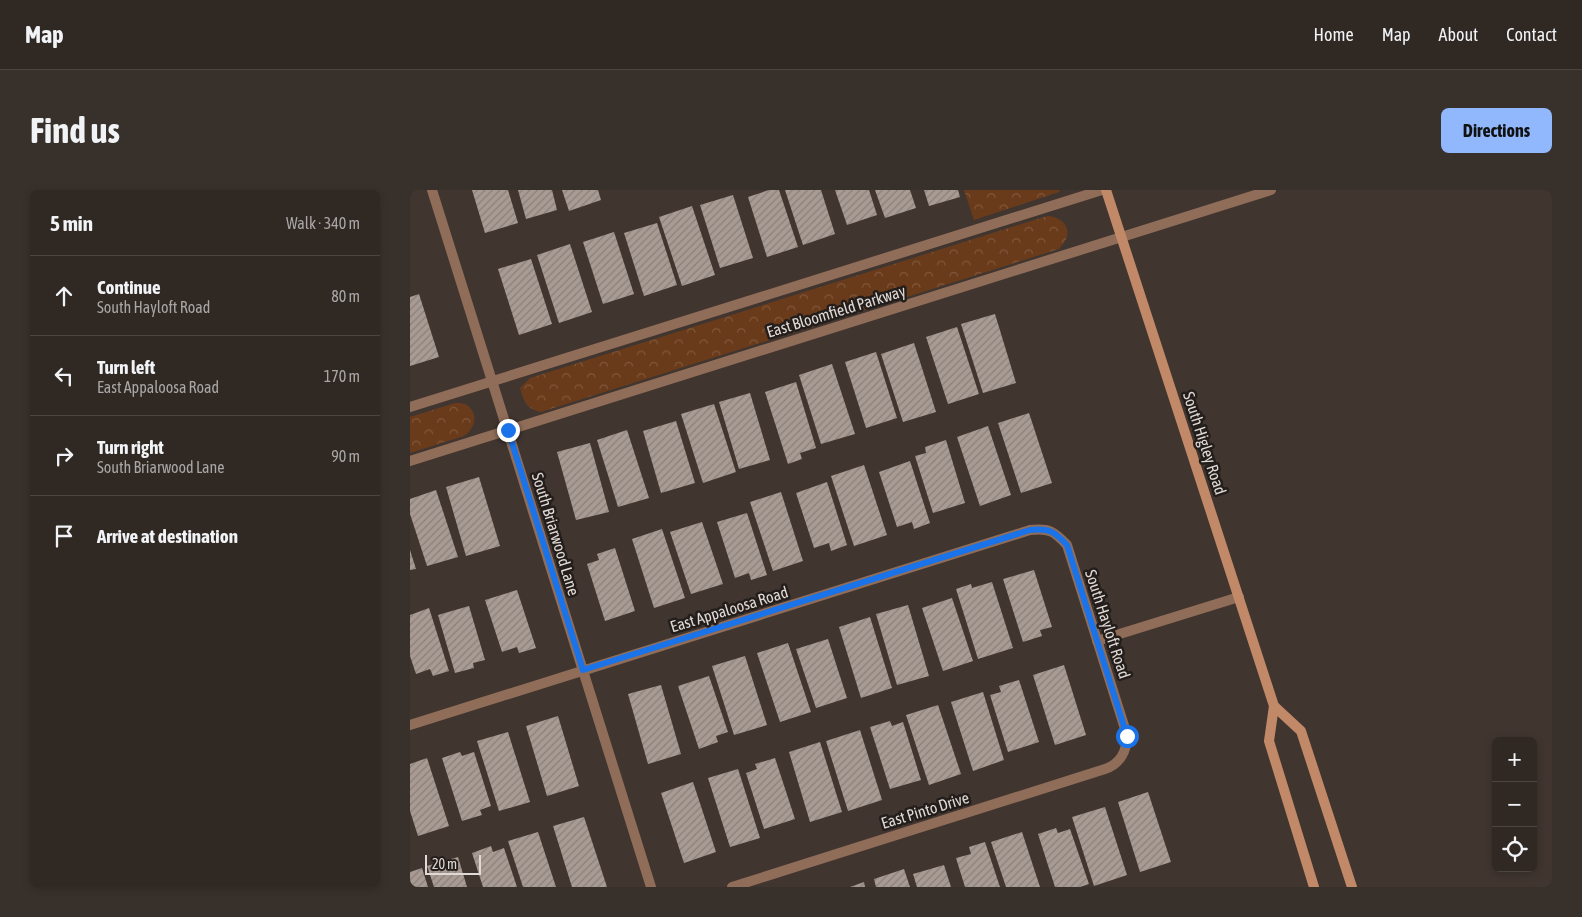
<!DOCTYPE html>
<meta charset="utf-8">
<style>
:root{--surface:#302823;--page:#38302b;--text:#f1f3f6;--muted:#a8a6a6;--line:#4b4441;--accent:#91b8fd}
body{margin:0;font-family:"Asap Condensed",sans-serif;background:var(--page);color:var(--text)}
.controls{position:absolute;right:15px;bottom:15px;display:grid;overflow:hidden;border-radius:8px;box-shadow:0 2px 8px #0003}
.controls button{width:45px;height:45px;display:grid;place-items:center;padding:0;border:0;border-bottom:1px solid var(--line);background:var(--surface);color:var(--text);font:25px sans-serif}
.scale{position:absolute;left:15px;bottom:12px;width:56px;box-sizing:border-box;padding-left:5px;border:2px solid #e0d9d5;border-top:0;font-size:14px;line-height:18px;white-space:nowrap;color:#e0d9d5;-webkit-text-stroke:4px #231e1b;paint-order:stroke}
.stop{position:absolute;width:15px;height:15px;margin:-11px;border:4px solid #1a73e8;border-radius:50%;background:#fff}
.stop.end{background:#1a73e8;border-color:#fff;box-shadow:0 1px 5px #0008}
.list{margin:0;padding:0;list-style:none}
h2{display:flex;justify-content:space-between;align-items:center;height:65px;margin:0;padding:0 20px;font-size:21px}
h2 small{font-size:16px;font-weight:400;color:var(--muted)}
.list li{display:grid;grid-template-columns:32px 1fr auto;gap:15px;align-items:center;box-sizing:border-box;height:80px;padding:0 20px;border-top:1px solid var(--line)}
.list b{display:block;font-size:19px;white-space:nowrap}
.list p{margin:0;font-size:16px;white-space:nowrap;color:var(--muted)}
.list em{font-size:16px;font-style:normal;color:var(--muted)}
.icon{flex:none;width:28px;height:28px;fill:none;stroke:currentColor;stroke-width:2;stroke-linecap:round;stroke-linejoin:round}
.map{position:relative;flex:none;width:1142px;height:697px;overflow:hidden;border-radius:8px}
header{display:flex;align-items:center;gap:30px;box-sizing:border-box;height:70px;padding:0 25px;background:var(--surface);border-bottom:1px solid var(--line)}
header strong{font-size:24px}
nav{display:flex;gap:28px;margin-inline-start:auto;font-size:18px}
.intro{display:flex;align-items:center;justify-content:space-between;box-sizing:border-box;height:120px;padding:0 30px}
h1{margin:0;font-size:35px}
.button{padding:12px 22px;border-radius:8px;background:var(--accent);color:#111;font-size:18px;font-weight:700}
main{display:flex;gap:30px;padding:0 30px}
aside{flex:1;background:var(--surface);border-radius:8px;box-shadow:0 2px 8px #0003}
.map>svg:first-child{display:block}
.park{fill:url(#park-crowns)}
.building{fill:url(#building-hatch)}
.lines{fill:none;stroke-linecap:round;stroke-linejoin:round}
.minor{stroke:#906d58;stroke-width:10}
.tertiary{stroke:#906d58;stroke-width:10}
.secondary{stroke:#c18968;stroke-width:10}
.route{stroke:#1a73e8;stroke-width:6}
.labels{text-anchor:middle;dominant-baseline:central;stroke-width:5;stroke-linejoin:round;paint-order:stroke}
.street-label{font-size:16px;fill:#e0d9d5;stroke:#231e1b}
</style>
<header>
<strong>Map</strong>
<nav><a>Home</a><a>Map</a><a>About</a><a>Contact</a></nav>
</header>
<div class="intro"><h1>Find us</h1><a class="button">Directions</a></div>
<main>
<aside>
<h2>5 min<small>Walk · 340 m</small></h2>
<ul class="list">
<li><svg class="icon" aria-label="ahead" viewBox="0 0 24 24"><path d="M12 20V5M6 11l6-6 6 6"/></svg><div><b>Continue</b><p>South Hayloft Road</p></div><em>80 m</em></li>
<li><svg class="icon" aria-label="left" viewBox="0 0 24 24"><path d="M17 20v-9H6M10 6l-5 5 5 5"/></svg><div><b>Turn left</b><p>East Appaloosa Road</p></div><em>170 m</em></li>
<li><svg class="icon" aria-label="right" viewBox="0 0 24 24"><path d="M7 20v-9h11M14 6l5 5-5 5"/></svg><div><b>Turn right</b><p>South Briarwood Lane</p></div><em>90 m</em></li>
<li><svg class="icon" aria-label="arrive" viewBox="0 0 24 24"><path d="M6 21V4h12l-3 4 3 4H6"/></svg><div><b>Arrive at destination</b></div></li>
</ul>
</aside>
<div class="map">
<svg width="1142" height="697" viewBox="0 0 1142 697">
<defs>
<pattern id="park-crowns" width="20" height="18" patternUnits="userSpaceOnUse" patternTransform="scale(1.25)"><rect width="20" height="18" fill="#6a3b1b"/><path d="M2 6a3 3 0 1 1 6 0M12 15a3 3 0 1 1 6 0" fill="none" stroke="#7f573b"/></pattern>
<pattern id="building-hatch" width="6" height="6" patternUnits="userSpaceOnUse" patternTransform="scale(1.25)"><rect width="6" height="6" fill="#a89b93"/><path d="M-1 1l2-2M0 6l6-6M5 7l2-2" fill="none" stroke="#8a807a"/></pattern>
</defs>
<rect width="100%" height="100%" fill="#40352f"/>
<g class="park">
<polygon points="554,0 650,0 649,2 564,30"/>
<path d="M637 26C648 26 662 35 656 49 655 52 651 56 649 59L131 222C117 219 114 212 110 198L120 188Z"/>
<path d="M45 213C49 213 54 213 57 215 70 225 64 239 54 246L0 263V227Z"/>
</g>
<g class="building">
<polygon points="62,0 98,0 108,33 75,43"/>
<polygon points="108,0 142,0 147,20 116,29"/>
<polygon points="152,0 188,0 191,10 159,21"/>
<polygon points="359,0 369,0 388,57 357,67 338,7"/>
<polygon points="375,0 411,0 425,44 393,55"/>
<polygon points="425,0 459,0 467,25 437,35"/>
<polygon points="465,0 500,0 506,18 475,28"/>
<polygon points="514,0 548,0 550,7 519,16"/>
<polygon points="323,5 343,68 310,78 290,15"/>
<polygon points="282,16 305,85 272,96 249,27"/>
<polygon points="247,33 267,95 234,106 214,43"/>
<polygon points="204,42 224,104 193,114 173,52"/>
<polygon points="160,54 182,122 149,133 127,65"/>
<polygon points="121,69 142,134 109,145 88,79"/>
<polygon points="9,104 29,167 0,176 0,107"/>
<polygon points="585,124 606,193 573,203 551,134"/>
<polygon points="547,137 569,204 538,214 516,147"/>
<polygon points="504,153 526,222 493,232 471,164"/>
<polygon points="466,162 487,228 456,238 435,172"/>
<polygon points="422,174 445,244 411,254 389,185"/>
<polygon points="386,192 406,258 390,263 392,269 378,274 355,202"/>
<polygon points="340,203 360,270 329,279 309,212"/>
<polygon points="304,214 326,282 293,293 271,224"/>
<polygon points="619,223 642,293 611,303 588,233"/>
<polygon points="266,231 285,293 251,303 233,241"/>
<polygon points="578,236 601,305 570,316 547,247"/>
<polygon points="217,240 239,308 208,317 187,250"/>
<polygon points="536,250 555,313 523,323 505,266 516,263 515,257"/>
<polygon points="180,253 199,322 166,330 147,262"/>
<polygon points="500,271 520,333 504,339 502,332 487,337 469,282"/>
<polygon points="454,275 477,345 444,356 421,286"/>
<polygon points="69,287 90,356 56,366 36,297"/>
<polygon points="417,292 437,355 421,361 419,353 404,358 386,303"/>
<polygon points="26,300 48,367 17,376 0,324 0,309"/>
<polygon points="371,302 393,371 363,381 340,312"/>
<polygon points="337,323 357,385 341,390 339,383 325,388 307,332"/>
<polygon points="292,332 313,394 281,404 260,342"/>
<polygon points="252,339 275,408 244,418 222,349"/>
<polygon points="205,358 225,421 195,431 177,374 189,370 187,364"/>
<polygon points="0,360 6,379 0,380"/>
<polygon points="624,380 642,437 630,440 632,446 613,452 593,389"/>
<polygon points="582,392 603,458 568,469 546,399 561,394 562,398"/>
<polygon points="107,400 126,458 109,463 107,457 92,462 75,410"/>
<polygon points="542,408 563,471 533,481 512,418"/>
<polygon points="498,415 519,486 487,495 466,424"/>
<polygon points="59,416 75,470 63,473 64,478 45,483 28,425"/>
<polygon points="19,418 39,481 23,486 20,479 6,484 0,466 0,425"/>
<polygon points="460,427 482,498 451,508 429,437"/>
<polygon points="418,449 437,508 406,518 386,459"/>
<polygon points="378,453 401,522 370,532 347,463"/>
<polygon points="335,466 357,535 324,545 302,476"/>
<polygon points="654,475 676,545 645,555 623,485"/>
<polygon points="299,486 318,542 306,546 308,552 289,559 268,496"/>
<polygon points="609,490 629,552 598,562 580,505 591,502 589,496"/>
<polygon points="251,495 271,564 238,574 218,504"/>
<polygon points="573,502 594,570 563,581 541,512"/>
<polygon points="528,515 551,584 519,595 496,525"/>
<polygon points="148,526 169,596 137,606 116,536"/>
<polygon points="480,531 482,536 493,532 511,590 480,599 460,537"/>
<polygon points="450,540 472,610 438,621 416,551"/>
<polygon points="98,542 120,612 89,621 67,551"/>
<polygon points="410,552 432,622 400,632 379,562"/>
<polygon points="50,562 52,566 64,562 81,616 70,620 72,625 52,631 32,568"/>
<polygon points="17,568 39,636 8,646 0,621 0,574"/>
<polygon points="365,568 385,629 354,639 336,583 347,579 345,574"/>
<polygon points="328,579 350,648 320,657 298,588"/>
<polygon points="283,592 306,662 274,673 251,603"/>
<polygon points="738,602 761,672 730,682 708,612"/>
<polygon points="695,617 717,685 684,696 662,627"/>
<polygon points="174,627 197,697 162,697 143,636"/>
<polygon points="646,638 648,643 660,639 679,694 670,697 645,697 628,644"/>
<polygon points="128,642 146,697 113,697 98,651"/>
<polygon points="612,642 630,697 596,697 581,652"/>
<polygon points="575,652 590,697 555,697 546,668 561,664 559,657"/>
<polygon points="81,656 83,662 94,658 107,697 73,697 62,663"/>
<polygon points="48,667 57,697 24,697 17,676"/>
<polygon points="534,675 541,697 507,697 503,684"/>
<polygon points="12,678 18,697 0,697 0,682"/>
<polygon points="494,679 500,697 466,697 464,689"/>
<polygon points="454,692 455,697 440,697"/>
</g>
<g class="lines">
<g class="minor">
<polyline points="22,0 241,697"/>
<polyline points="687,451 829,407"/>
<path d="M0 535 620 340C639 338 644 341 657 355L717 545C717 561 710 574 695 579L322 697"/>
</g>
<g class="tertiary">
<polyline points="0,217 692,0"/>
<polyline points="0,271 861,0"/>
</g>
<g class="secondary">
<polyline points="696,0 864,516 859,551 904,697"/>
<polyline points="864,516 891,541 942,697"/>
</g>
</g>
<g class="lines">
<path class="route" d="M98 240 173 480 620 340C639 338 644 341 657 355L717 546"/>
</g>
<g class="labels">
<g class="street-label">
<text transform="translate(426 121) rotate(-17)">East Bloomfield Parkway</text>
<text transform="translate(795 253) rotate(72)">South Higley Road</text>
<text transform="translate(146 344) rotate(73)">South Briarwood Lane</text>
<text transform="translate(319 419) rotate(-17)">East Appaloosa Road</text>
<text transform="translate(698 434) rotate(72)">South Hayloft Road</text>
<text transform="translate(515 620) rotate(-17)">East Pinto Drive</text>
</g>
</g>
</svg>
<div class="controls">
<button>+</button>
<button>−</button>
<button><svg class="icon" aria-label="locate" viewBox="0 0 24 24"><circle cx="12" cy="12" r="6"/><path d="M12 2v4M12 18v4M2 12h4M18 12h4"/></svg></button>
</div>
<div class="scale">20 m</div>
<div class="stop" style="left:717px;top:546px"></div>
<div class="stop end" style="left:98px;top:240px"></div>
</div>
</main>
